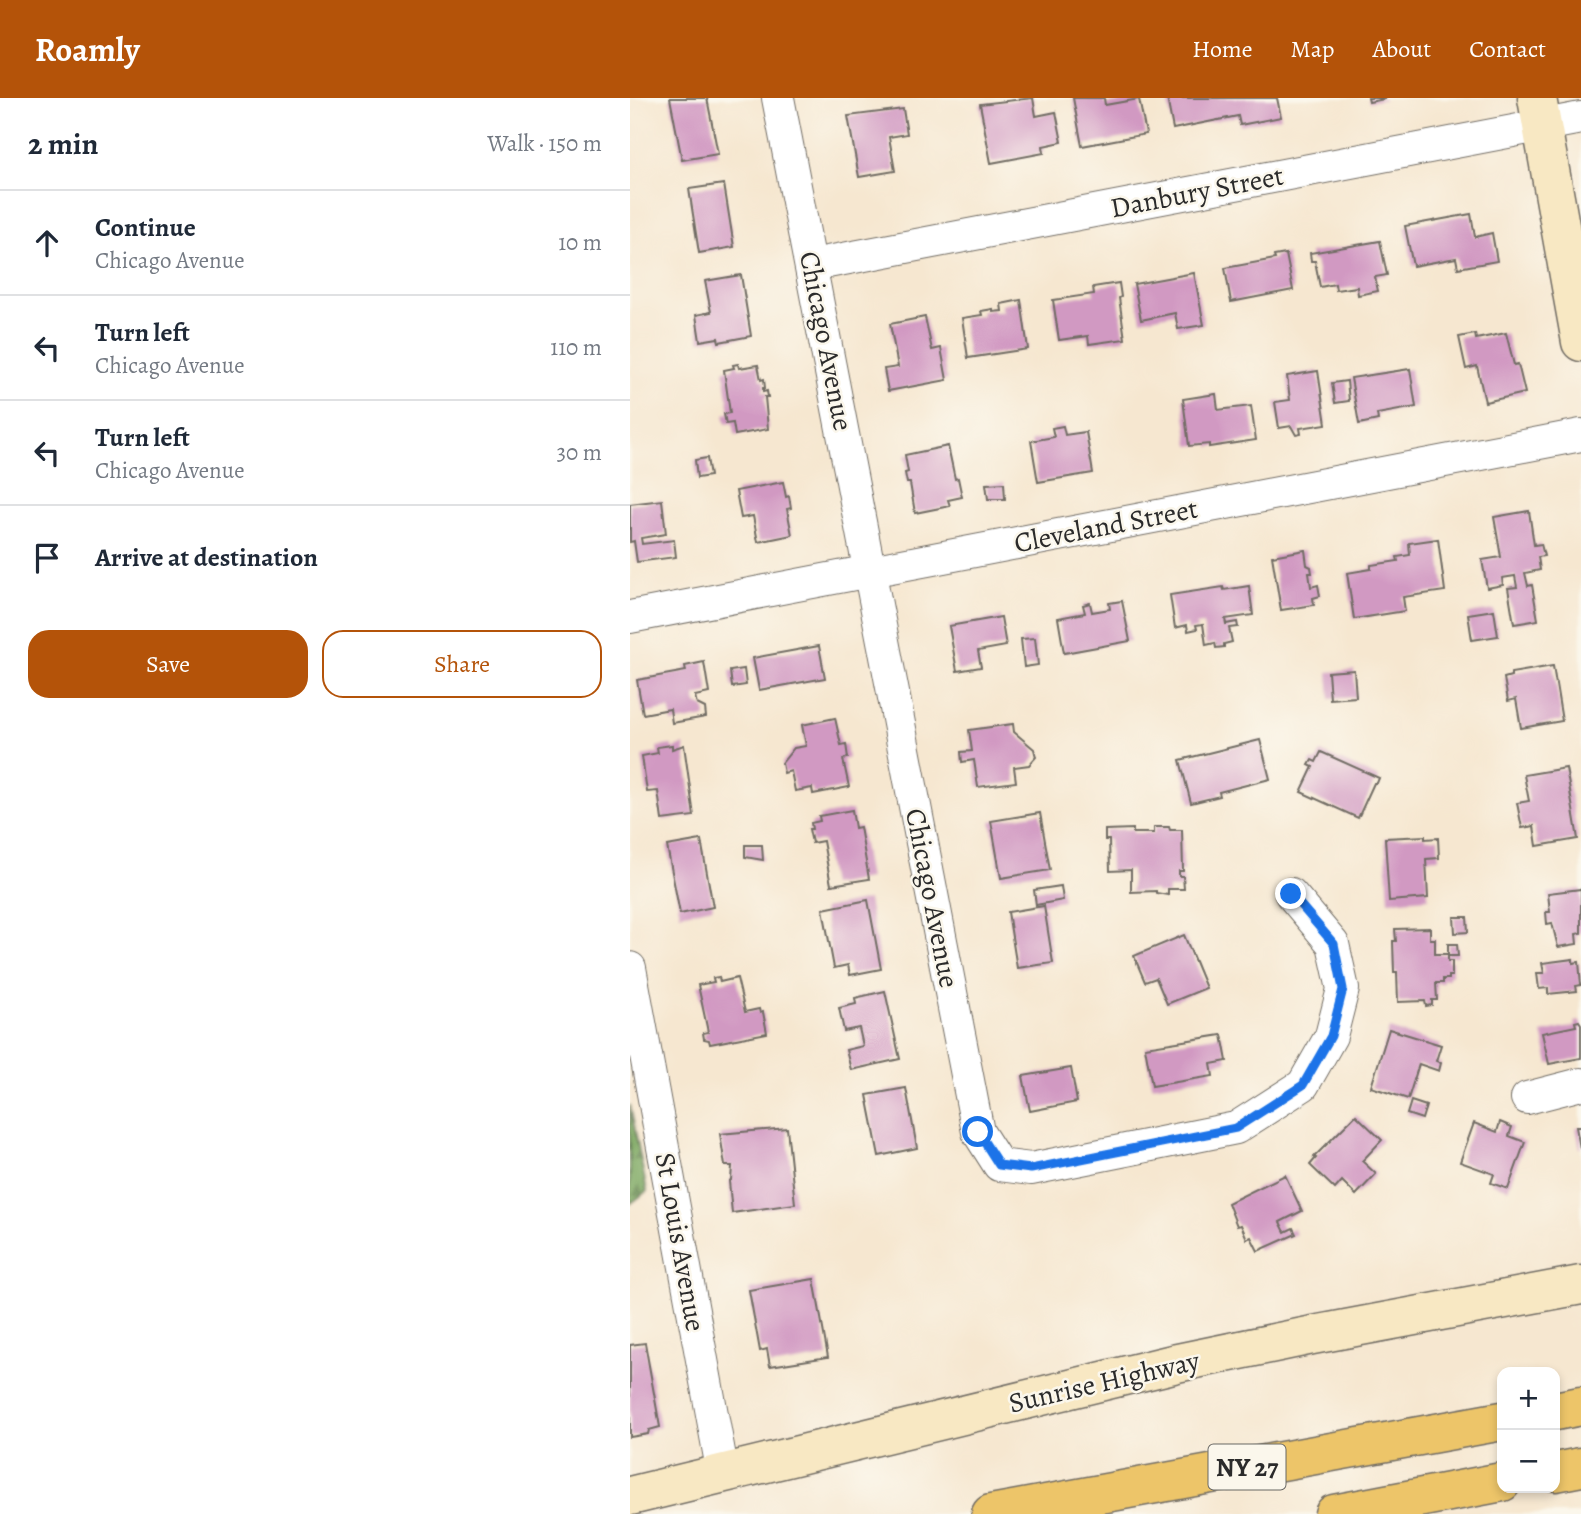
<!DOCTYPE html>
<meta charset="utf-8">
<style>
:root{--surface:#fff;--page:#f2f2f3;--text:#1f2937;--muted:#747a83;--line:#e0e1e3;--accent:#b45309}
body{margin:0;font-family:Alegreya,serif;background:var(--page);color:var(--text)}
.controls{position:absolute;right:21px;bottom:21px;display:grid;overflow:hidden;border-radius:14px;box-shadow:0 4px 10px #0003}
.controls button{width:63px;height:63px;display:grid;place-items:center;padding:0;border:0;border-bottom:2px solid var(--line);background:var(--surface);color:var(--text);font:35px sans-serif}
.stop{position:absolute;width:21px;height:21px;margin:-16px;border:5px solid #1a73e8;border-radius:50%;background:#fff}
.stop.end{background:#1a73e8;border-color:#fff;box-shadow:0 2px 7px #0008}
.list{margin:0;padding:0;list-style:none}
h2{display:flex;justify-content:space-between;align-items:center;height:91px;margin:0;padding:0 28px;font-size:30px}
h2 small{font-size:23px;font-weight:400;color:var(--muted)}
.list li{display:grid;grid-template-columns:46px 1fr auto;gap:21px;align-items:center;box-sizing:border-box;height:105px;padding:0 28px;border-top:2px solid var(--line)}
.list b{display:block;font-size:26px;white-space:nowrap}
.list p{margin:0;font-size:23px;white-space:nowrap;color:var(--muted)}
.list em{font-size:23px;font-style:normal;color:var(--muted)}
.actions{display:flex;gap:14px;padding:21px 28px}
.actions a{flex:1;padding:16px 0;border:2px solid var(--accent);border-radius:21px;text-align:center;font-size:24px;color:var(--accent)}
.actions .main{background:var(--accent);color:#fff}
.icon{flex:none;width:38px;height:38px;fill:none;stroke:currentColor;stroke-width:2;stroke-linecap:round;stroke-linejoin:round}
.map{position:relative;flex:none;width:951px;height:1416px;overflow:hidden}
header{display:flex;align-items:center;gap:42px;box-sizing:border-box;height:98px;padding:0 35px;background:var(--accent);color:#fff}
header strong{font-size:33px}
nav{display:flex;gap:38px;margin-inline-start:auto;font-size:24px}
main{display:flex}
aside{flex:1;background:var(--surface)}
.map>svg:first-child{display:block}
.forest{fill:url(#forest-firs);stroke:#536946;stroke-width:2}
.building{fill:#d199c2}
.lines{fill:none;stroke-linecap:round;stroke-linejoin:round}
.street-casing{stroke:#726d65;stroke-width:34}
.secondary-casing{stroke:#726d65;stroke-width:41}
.highway-casing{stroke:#726d65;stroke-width:41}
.street{stroke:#fff;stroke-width:32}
.secondary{stroke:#f8e8c3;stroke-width:38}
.highway{stroke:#edc569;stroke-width:38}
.route{stroke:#1a73e8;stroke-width:9}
.labels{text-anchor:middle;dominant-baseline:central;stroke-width:5;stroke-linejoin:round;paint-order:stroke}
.shield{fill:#fbf7ec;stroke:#696865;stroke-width:2}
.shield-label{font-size:26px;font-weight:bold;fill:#2b2b2b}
.street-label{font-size:28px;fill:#2b2b2b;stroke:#fbf7ec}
</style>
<header>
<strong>Roamly</strong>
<nav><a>Home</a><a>Map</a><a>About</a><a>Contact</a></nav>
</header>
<main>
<aside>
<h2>2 min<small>Walk · 150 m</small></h2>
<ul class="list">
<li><svg class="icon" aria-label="ahead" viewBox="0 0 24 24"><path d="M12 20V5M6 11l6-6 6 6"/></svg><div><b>Continue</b><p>Chicago Avenue</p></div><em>10 m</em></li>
<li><svg class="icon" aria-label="left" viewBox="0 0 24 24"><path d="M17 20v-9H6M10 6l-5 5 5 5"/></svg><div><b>Turn left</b><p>Chicago Avenue</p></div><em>110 m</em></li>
<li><svg class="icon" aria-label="left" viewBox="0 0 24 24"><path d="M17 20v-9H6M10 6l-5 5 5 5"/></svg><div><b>Turn left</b><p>Chicago Avenue</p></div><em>30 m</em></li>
<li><svg class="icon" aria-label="arrive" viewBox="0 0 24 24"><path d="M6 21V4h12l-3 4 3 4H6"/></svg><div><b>Arrive at destination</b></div></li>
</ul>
<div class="actions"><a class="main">Save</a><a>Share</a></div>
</aside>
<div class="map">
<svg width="951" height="1416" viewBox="0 0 951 1416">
<defs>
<pattern id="forest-firs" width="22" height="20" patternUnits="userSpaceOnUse" patternTransform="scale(1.75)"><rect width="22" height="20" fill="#7ba760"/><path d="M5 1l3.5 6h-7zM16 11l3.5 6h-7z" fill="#65884f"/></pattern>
</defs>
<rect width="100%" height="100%" fill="#fbf7ec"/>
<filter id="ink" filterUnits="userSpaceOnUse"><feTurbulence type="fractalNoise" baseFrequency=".0143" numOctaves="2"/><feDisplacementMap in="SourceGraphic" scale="14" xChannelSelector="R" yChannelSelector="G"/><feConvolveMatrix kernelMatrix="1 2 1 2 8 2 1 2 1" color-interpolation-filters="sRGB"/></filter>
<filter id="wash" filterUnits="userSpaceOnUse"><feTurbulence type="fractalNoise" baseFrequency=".00686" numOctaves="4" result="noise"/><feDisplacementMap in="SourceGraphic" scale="28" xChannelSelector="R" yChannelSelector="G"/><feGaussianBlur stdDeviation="1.57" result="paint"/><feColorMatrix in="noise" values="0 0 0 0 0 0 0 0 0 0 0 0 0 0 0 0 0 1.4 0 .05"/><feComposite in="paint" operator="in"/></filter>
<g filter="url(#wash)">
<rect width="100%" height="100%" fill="#f6e7d0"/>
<polygon class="forest" points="0,1007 17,1093 0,1106"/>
<g id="blocks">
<g class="building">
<polygon points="40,0 77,0 88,56 52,62"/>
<polygon points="403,0 406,18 426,14 432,44 413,48 414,55 361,65 350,6"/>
<polygon points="443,0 474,0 475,7 509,1 516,36 452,48"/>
<polygon points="537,0 647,0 651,19 610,27 608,18 543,31"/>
<polygon points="738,0 755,0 755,1 739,4"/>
<polygon points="273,11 277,36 259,39 265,73 229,79 218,18"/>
<polygon points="94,86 104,149 69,155 59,91"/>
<polygon points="841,116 845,139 862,135 867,163 828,170 826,160 783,168 775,128"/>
<polygon points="750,143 757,177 745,179 748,193 728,197 727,189 706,192 705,186 690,189 685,163 681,163 680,155"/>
<polygon points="656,156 663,192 601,204 595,170 645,161 644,158"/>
<polygon points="564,175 574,227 548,231 545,215 511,222 504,186"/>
<polygon points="111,177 121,238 89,244 88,240 70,243 66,217 81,214 75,183"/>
<polygon points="489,185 491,199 489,200 495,241 459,246 458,238 429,242 423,202 464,196 463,189"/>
<polygon points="391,202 398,251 338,260 332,220 352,217 351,213 363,211 363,214 372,213 371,206"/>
<polygon points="295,219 302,252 311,250 317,282 258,293 254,271 268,269 260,226"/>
<polygon points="876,235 884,267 888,266 895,295 855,304 847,268 836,271 829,239 845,236 846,241"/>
<polygon points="108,266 109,270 128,267 131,282 134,281 135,290 133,290 133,294 137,293 138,299 135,299 138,331 105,337 103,325 96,326 94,316 100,315 94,272 104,270 103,267"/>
<polygon points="780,271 786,309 747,316 748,322 729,326 721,280"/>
<polygon points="688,273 696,326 670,330 671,336 666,337 661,328 649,330 645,304 660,302 657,278"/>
<polygon points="717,283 719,303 705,305 702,285"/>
<polygon points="586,296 588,312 621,308 626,342 579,349 579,346 559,348 553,301"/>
<polygon points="433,328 435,337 456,334 463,375 408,384 401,343 424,339 422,330"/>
<polygon points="318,348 325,381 328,380 332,399 318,402 320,408 285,415 280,385 277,385 275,375 278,374 275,357"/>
<polygon points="77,360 80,378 67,380 65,362"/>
<polygon points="153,384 156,399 159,398 161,410 157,411 162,437 128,444 123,418 111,420 106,393"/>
<polygon points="374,385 375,401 358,401 356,386"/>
<polygon points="32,402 36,436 11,440 12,446 44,442 46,459 7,464 4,443 0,444 0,406"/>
<polygon points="899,413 904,447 911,446 914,458 908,459 910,472 895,475 898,488 902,487 908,522 884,526 878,490 887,489 885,478 872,480 873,487 857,490 852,462 871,459 864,419"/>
<polygon points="808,441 815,493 773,499 775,513 724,521 717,475 741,471 741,467 768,463 767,459 780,457 779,445"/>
<polygon points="675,452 677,467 681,469 682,475 679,475 681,489 688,487 690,498 683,500 684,507 651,512 642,458"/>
<polygon points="619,488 623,517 595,521 596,526 607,524 608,529 599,530 602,544 594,546 594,549 586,550 585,545 576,547 573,526 566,527 567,531 558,533 557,527 545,530 540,497 593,489 594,492"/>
<polygon points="492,503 500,543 434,555 428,520 455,515 453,507 460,505 462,514 480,511 479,505"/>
<polygon points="864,512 868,538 842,542 838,516"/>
<polygon points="371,519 376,548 348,553 351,569 327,573 319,528"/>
<polygon points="405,540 408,567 394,569 391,541"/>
<polygon points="189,548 195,580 129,592 123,560"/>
<polygon points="74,564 79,595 65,598 67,606 75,610 76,619 42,625 40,611 13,616 7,582 56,573 55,568"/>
<polygon points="923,568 932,623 891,630 886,601 878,603 874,580 881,578 881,575"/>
<polygon points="114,571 116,587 102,589 100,573"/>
<polygon points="724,572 726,599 700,601 698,574"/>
<polygon points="205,620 211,647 216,646 218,660 213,661 219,689 183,696 182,690 165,693 161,673 154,675 152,665 164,650 176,648 172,627"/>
<polygon points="383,626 384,634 404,651 406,659 399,667 384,669 386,684 348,689 344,662 332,664 331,654 342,653 339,632"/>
<polygon points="630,642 640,681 589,694 590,698 561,705 550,662"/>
<polygon points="42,647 42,651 54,647 64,718 32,722 28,693 17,694 12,658 28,655 27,649"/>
<polygon points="691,654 749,680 747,685 744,685 728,720 671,694 683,669 679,667 682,662 686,664"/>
<polygon points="936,670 948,741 907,748 904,728 892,730 887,705 899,703 894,677"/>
<polygon points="222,712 225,730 230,729 239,781 201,787 193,743 182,745 179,731 182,731 181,725 190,723 189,718"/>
<polygon points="410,715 420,772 371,780 361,723"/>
<polygon points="524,729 539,729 540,732 552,732 553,773 549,773 549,778 553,778 554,791 538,791 538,797 526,795 526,793 501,794 501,772 480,773 479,742 475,742 475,732 503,731 503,735 524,735"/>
<polygon points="795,738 795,741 808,740 809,760 796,761 798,800 759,803 755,740"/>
<polygon points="71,742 83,809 50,816 37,748"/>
<polygon points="115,747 132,747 133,762 115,759"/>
<polygon points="431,788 433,802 406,807 404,792"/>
<polygon points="951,791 951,835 946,836 947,846 928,849 922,825 917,826 916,814 920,814 918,795"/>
<polygon points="238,802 251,871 220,877 218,867 204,870 193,811"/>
<polygon points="414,808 423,865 387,870 378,814"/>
<polygon points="824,819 837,819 838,834 825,835"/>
<polygon points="800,830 800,841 805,841 805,856 818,856 818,846 827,846 828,858 818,858 818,863 822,863 822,878 819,878 819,881 813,881 813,885 806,885 807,902 802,902 802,907 796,908 795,903 768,904 767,874 764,874 763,843 766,843 765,831"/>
<polygon points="554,837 576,890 537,906 526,880 515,884 504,858"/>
<polygon points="943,861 943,865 949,864 951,887 946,888 947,893 918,896 918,890 909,891 907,875 914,875 912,865"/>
<polygon points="89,879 90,884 107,880 115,914 129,911 130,915 133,914 137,935 80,946 79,942 74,941 73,935 78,934 68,887 84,884 83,880"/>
<polygon points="255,893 270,961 221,972 216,952 233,948 229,930 214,933 209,910 226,906 225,900"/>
<polygon points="949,923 951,926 951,960 919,966 912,935 946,928 945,924"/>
<polygon points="759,931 811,947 806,963 811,965 809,973 789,966 778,1001 741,989"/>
<polygon points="592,937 597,963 581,966 583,978 522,988 515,949"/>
<polygon points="441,970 447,1004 400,1013 393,978"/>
<polygon points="276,990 287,1050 249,1058 237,997"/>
<polygon points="781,1003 796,1008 792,1021 777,1016"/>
<polygon points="726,1017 752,1042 732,1063 746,1076 726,1097 712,1083 705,1091 680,1067 686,1060 684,1059"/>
<polygon points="870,1024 882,1029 879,1038 895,1044 878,1091 861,1085 864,1076 830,1064 844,1025 867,1034"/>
<polygon points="946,1029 951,1029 951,1050 950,1050"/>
<polygon points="157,1030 165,1106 102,1115 99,1083 101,1082 102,1068 95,1068 90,1036"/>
<polygon points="655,1077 672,1113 650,1124 655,1134 663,1130 666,1136 628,1153 621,1139 617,1141 611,1127 607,1128 598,1105"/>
<polygon points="184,1181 198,1259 140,1268 137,1251 130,1253 119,1192"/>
<polygon points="15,1245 30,1329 19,1332 18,1336 0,1339 0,1247"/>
</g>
</g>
</g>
<g filter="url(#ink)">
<use href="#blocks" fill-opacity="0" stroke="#726d65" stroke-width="2"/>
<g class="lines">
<defs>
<g id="street">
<polyline points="148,0 348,1034 369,1067 401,1071 606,1030 673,987 701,938 713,891 703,846 661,796"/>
<polyline points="182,167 951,20"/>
<polyline points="0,519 951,337"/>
<polyline points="0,870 93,1376"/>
<polyline points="897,1000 951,986"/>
</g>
<g id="secondary">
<polyline points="907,0 951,244"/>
<polyline points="0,1398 547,1265 683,1237 951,1187"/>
</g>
<g id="highway">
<polyline points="925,1313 951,1308"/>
<polyline points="925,1374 951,1369"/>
<polyline points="361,1416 872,1323"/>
<polyline points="704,1416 872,1384"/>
</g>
</defs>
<use href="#street" class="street-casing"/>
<use href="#secondary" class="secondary-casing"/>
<use href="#highway" class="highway-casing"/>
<use href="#street" class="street"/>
<use href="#secondary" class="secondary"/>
<use href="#highway" class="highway"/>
</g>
</g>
<g class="lines" filter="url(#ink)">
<polyline class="route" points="348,1034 369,1067 401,1071 606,1030 673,987 701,938 713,891 704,846 661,796"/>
</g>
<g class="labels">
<rect class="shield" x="578.5" y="1346.5" width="77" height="45" rx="5"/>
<g class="shield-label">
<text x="617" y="1369">NY 27</text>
</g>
<g class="street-label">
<text transform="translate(567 94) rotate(-11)">Danbury Street</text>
<text transform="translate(196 243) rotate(79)">Chicago Avenue</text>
<text transform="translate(476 428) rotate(-11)">Cleveland Street</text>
<text transform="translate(302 800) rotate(79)">Chicago Avenue</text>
<text transform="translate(50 1144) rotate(80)">St Louis Avenue</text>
<text transform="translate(474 1284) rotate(-13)">Sunrise Highway</text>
</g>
</g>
</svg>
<div class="controls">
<button>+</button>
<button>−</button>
</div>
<div class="stop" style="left:348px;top:1034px"></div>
<div class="stop end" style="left:661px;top:796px"></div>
</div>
</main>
